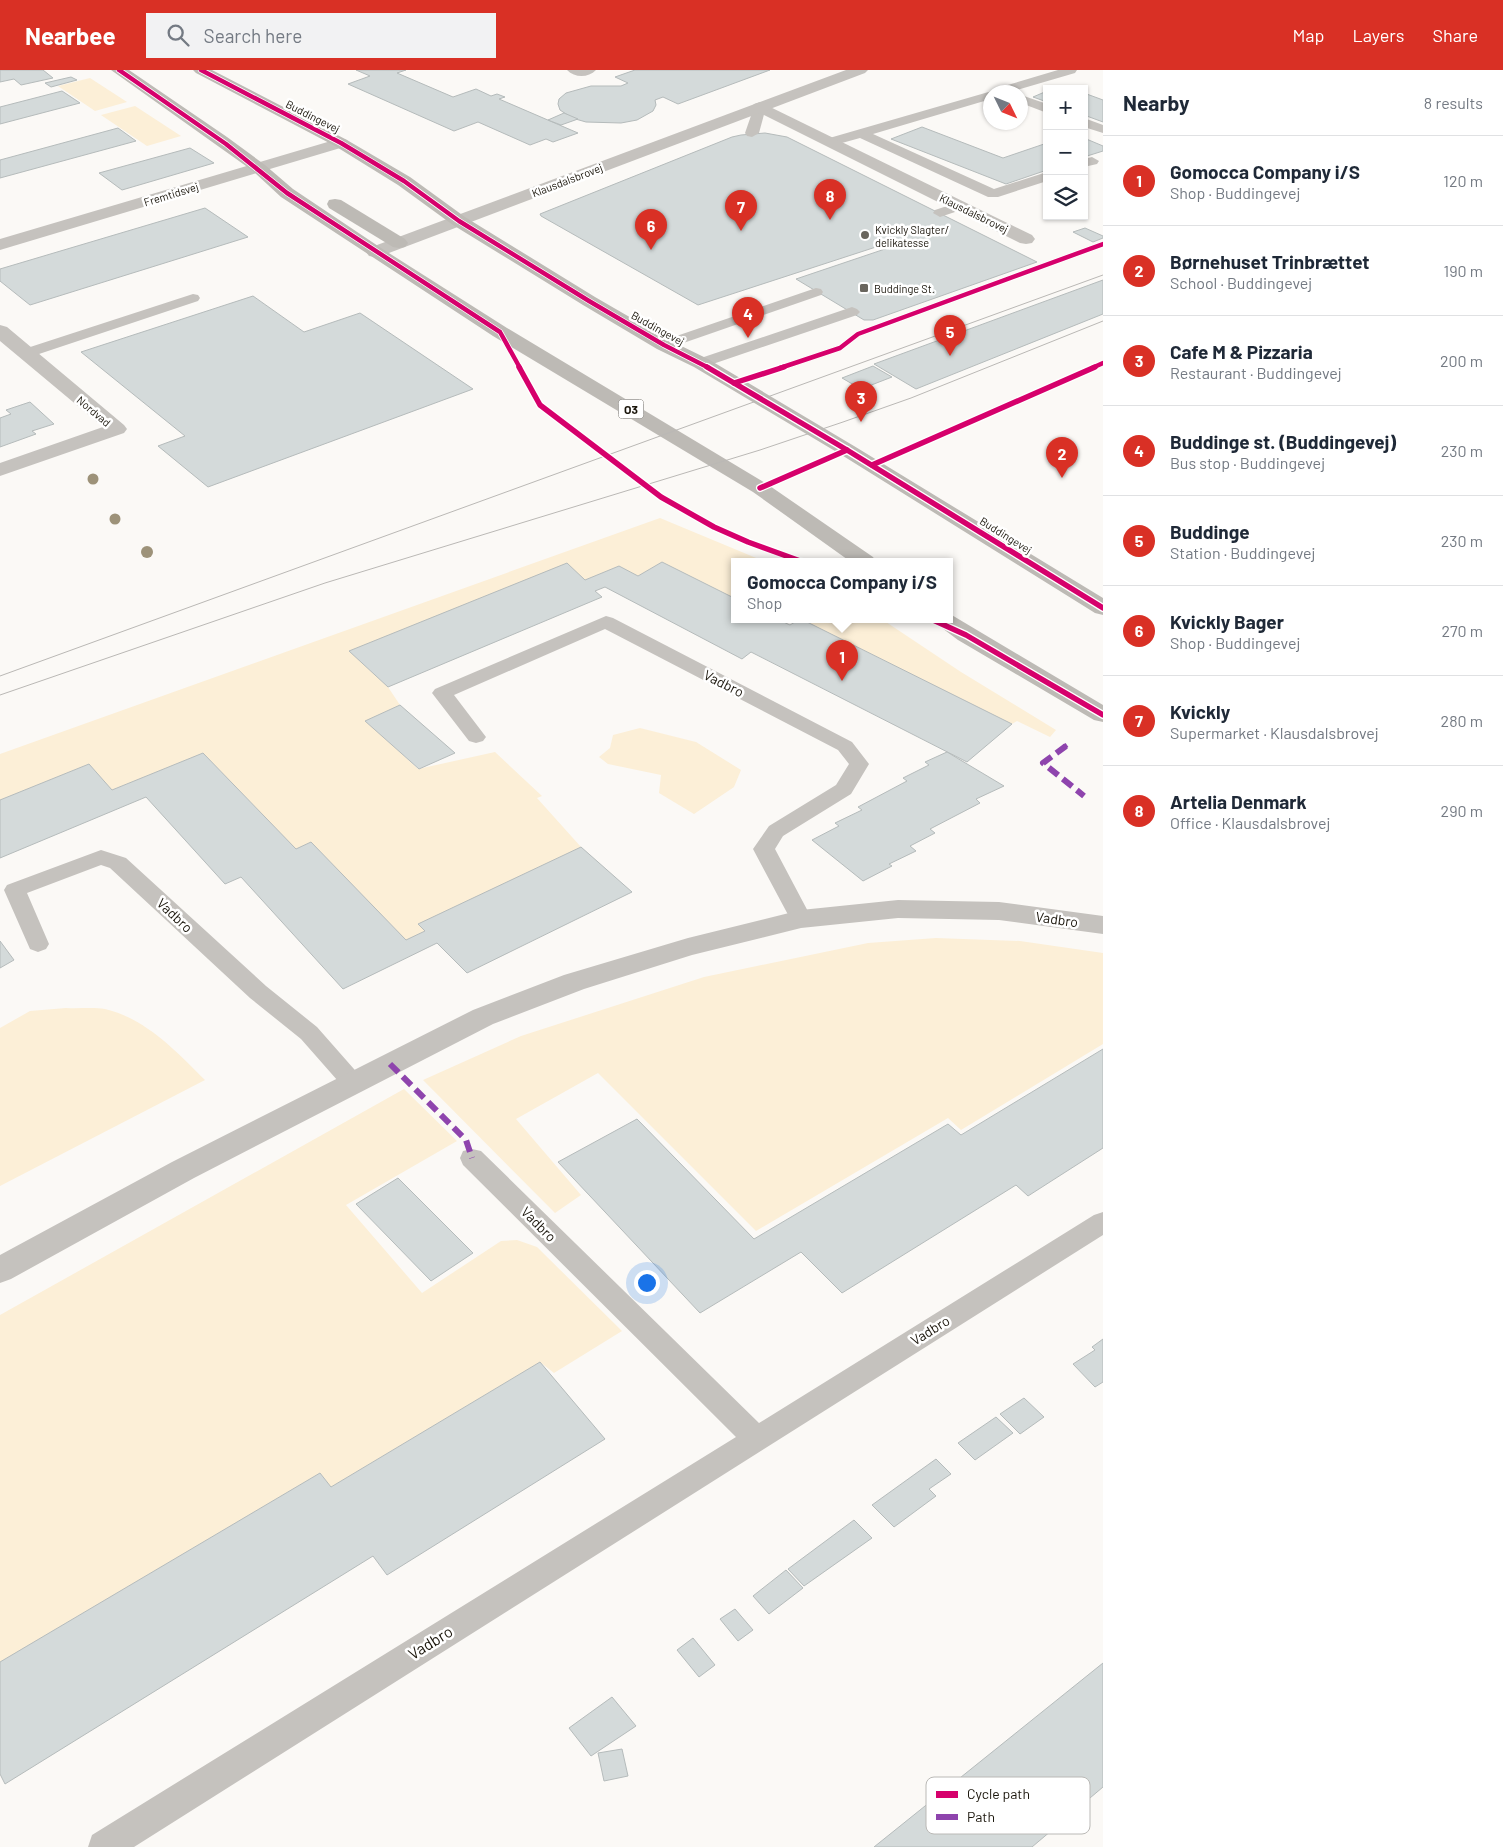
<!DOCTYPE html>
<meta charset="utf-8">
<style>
:root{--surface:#fff;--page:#f2f2f3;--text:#1f2937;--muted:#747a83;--line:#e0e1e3;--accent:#d93025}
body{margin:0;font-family:Barlow,sans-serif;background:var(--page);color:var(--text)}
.controls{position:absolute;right:15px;top:15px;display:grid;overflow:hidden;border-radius:0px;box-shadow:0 1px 4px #0004}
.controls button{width:45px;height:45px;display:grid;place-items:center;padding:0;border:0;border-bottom:1px solid var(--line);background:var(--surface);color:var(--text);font:25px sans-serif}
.compass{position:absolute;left:983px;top:15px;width:45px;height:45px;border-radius:50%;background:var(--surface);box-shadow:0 1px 4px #0004;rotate:133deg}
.you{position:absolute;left:646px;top:1212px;width:18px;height:18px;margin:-12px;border:4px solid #fff;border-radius:50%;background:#1a73e8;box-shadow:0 0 0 8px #1a73e833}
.badge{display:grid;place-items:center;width:32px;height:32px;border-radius:50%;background:var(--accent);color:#fff;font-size:16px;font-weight:700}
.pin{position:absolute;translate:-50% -41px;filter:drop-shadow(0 1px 2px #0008)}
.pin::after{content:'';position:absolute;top:26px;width:18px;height:15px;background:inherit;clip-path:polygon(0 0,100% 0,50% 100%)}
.popup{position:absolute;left:731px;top:488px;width:222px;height:65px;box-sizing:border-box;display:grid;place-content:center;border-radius:0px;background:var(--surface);filter:drop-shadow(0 1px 4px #0005);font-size:16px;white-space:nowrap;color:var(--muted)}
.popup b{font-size:19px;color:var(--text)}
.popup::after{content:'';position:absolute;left:50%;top:100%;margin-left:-10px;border:10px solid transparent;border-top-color:var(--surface)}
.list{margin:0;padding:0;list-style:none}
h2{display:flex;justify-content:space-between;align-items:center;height:65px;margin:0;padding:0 20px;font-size:21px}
h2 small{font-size:16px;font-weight:400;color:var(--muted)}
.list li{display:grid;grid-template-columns:32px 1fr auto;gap:15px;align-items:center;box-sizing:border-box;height:90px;padding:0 20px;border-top:1px solid var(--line)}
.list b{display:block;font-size:19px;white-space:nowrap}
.list p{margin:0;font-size:16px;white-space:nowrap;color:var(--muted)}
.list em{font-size:16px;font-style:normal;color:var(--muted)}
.icon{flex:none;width:28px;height:28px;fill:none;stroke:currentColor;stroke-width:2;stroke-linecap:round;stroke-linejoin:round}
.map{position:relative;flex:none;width:1103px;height:1777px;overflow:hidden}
header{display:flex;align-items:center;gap:30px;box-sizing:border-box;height:70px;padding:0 25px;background:var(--accent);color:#fff}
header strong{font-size:24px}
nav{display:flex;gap:28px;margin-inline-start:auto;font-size:18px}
.search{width:350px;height:45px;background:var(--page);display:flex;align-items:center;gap:12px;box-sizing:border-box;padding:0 18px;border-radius:0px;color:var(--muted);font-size:19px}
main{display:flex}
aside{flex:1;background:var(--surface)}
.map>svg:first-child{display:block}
.green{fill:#fcefd7}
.building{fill:#d4dada;stroke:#b5bbbb}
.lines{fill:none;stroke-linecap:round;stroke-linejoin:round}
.service{fill:#c5c2be;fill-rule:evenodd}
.minor{fill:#c5c2be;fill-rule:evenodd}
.tertiary{fill:#c5c2be;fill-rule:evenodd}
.primary{fill:#bdbab5;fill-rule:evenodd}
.tram{stroke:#bab8b5;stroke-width:1}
.quiet-far1{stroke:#8e44ad;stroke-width:5;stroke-dasharray:10 5;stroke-linecap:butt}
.quiet{stroke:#8e44ad;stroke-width:6;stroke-dasharray:12 6;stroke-linecap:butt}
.cycleway-far1-casing{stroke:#fff;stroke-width:6}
.cycleway-casing{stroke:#fff;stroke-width:8}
.cycleway-far1{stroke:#d6006c;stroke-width:4.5}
.cycleway{stroke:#d6006c;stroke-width:5.5}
.tree{fill:#9d9279}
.poi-dot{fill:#69655d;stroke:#fff;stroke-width:2}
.labels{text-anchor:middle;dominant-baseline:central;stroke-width:5;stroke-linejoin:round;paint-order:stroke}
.far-street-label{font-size:11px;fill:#1a150b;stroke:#fff}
.far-poi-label{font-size:11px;fill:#1a150b;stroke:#fff;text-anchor:start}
.shield{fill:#fff;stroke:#5f5b54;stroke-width:1}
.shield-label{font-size:12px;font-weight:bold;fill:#1a150b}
.street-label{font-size:14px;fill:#1a150b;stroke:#fff}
.near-street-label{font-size:16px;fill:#1a150b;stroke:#fff}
.key{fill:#fff;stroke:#bab9b6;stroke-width:1}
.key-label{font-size:14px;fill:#1a150b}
</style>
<header>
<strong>Nearbee</strong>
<div class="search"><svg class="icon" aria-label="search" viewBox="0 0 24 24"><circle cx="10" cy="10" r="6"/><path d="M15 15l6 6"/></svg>Search here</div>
<nav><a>Map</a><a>Layers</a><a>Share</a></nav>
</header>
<main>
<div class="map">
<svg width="1103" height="1777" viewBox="0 0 1103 1777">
<rect width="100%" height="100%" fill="#fbf9f6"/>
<g class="green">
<polygon points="90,8 127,32 95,41 58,16"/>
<polygon points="135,36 181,66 147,76 101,45"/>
<polygon points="660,448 766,492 734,492 734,528 662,492 638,506 619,496 585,510 349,581 388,617 400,635 366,651 418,699 495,682 542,726 537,728 581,777 419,854 425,861 406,870 311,772 296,779 203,683 112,720 89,694 0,730 0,684"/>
<polygon points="803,550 883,550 961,602 1056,660 1050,667 1017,651 1012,654"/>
<polygon points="640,658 696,672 741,700 734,717 694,744 659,723 661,705 608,694 599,687 610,678 613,665"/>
<polygon points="936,868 1020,871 1103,883 1103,974 961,1060 948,1048 756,1161 598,1003 516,1049 581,1125 555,1143 423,1010 521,966 704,907 868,873"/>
<path d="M66 938C78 939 93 937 105 939 145 948 177 982 205 1010L0 1116V958L30 941Z"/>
<polygon points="404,1019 457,1071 346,1135 422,1223 501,1171 517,1170 537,1177 622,1261 554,1303 540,1292 331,1417 320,1403 0,1592 0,1245"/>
</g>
<g class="building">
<polygon points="0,0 43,0 53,8 21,15 14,9 0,12"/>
<polygon points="356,0 406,0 397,3 453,27 476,19 491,26 497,24 505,27 499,29 578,63 553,72 546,69 530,75 478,52 454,61 348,14 370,6"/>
<polygon points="635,0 770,0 678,34 663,27 655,30 656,35 653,41 637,50 621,53 586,52 572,48 560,40 558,34 559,29 566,23 591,16 621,16 628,13 615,7"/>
<polygon points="71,7 77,10 51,17 45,13"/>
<polygon points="62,21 80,33 0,54 0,37"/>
<polygon points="1047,21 1047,32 1033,27"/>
<polygon points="1084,23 1103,30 1103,52 1084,45"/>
<polygon points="564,43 578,49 561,55 548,50"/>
<polygon points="922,57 1003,88 1047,73 1047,100 1006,114 891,69"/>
<polygon points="118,58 136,71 0,108 0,90"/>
<polygon points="765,63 787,67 1037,192 873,250 864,250 796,209 885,179 879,176 698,235 541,146 540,144 732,67 741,65"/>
<polygon points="1084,68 1103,76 1103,81 1084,87"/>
<polygon points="190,78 214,93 122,120 99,103"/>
<polygon points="205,138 248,167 30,235 0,211 0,199"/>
<polygon points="1085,158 1103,166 1103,168 1093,172 1073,162"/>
<polygon points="1103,210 1103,244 916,319 874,294"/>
<polygon points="253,226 304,262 360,243 473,319 208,417 158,376 185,366 81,282"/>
<polygon points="873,296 892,307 861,319 842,308"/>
<polygon points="30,332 54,354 32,361 36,364 0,377 0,348 11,344 6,340"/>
<polygon points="662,492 734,528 734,550 779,550 790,555 798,550 803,550 1012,654 967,692 751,582 742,589 605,517 595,521 602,527 388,617 349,581 567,493 585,510 619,496 638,506"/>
<polygon points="400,635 455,683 419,699 365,651"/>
<polygon points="947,682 1004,716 976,729 980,733 930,759 935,763 910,776 916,781 889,794 892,796 863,811 812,770 839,756 835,753 862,740 858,737 907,711 903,708 929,695 925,692"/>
<polygon points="203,683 296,779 311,772 406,870 425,861 418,854 581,777 632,822 467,903 437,873 343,919 241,807 225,814 146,727 0,788 0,730 89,694 112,720"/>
<polygon points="0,871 14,890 0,898"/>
<polygon points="1103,979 1103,1078 1028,1126 1016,1115 842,1223 801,1182 700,1243 558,1092 637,1049 754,1169 948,1054 961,1065"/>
<polygon points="398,1108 473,1183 431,1211 356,1134"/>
<polygon points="1103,1269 1103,1312 1095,1317 1073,1294 1095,1280 1092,1277"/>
<polygon points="540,1292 605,1369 387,1505 373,1486 5,1714 0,1704 0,1592 320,1403 331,1417"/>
<polygon points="1024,1328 1044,1347 1020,1364 1000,1344"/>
<polygon points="996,1347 1013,1363 975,1390 958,1373"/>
<polygon points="936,1389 951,1404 929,1419 936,1426 894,1457 872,1435"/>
<polygon points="854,1450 872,1468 804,1516 788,1499"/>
<polygon points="786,1500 803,1518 769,1544 753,1526"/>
<polygon points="735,1539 753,1560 738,1571 720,1549"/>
<polygon points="693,1568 715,1595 699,1607 677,1580"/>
<polygon points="1103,1593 1103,1717 1032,1777 874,1777"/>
<polygon points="612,1627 636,1656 591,1686 569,1658"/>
<polygon points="622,1679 628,1706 604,1711 598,1683"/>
</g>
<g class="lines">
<g class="service">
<path d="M567 0H596C588 8 575 8 567 0Z"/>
<polygon points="1058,0 1077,0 1075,3 1010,22 991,22 991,29 873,64 994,119 1047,102 1047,111 998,127 988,127 860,68 831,76 824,72 826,69 992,21 994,19"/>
<polygon points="1021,25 1047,34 1047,43 1021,33"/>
<polygon points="760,33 766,37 759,63 752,67 747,66 745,63 754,37"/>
<polygon points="1084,48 1103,55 1103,63 1084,57"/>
<polygon points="1092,87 1099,91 1097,94 1084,97 1084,89"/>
<polygon points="959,132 964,133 966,136 964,139 940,147 933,143 935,140"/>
<polygon points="816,218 821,219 823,222 821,225 669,278 659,278 656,275 659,272"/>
<polygon points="193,224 198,225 200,228 198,231 33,286 21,286 19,283 21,280"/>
<polygon points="852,237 857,239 860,242 857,245 707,296 695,296 693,293 695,290"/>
<polygon points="606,546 613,548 852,672 869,694 851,724 783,766 775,779 812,849 809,854 801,857 793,854 753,779 769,756 836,715 849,694 838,680 605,559 454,625 486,667 483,671 476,673 469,671 432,623 435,619"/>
<polygon points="101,780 126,788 266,916 317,957 361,1007 365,1013 361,1019 353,1022 345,1019 301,969 250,928 110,798 101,795 27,823 49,874 46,879 38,882 30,879 4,820 7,815"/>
<polygon points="472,1079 481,1081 759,1353 1094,1145 1103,1142 1103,1165 134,1777 88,1777 92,1765 736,1367 463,1095 460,1088 463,1081"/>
</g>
<g class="minor">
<polygon points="760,32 1032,165 1035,169 1032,173 1026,174 1020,173 754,40 752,37 754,34"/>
<polygon points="341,68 347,70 349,73 347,76 0,180 0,169"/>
<polygon points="0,255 7,257 124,355 127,359 124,363 0,406 0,393 103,357 0,271"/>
<polygon points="898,830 999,832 1103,846 1103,864 999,850 898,848 801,858 692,885 584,919 493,954 194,1108 11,1209 0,1213 0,1185 172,1092 473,940 564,905 688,868 801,840"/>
</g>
<polygon class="tertiary" points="846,0 868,0 865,3 381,186 375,187 369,186 366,182 369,178"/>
<g class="primary">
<polygon points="111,0 129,0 227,67 265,95 293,119 381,178 507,258 767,414 873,487 876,492 851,492 753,422 493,266 281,127 253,101"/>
<polygon points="193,0 212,0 347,70 410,107 465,147 595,227 671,271 708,289 854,376 1103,528 1103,545 1095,543 840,384 694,297 657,279 583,235 453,155 398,115 335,76 196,3"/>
<polygon points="335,129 341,130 405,169 408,173 405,177 399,178 393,177 329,138 327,134 329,130"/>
<polygon points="950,544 1103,635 1103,652 1094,650 958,570 938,555 935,550 950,550"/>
</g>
<g class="tram">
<polyline points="0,606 1103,205"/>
<polyline points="0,625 325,513 760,380 843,352 911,328 1103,251"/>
</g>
<polyline class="quiet-far1" points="1064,677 1067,675"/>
<g class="quiet">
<polyline points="1066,676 1043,693 1084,726"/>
<polyline points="390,994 466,1070 472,1088"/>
</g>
<defs>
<g id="cycleway-far1">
<polyline points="119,0 226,74 287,123 500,262 520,298"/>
<polyline points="201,0 341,73 404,111 459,151 589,231 664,275 709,298"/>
<polyline points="780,298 840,278 858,264 1103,174"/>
<polyline points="1092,298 1103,293"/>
</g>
<g id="cycleway">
<polyline points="519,297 540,335 661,427 714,457 748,472 803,492"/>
<polyline points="707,297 847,380 1103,538"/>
<polyline points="734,313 784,297"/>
<polyline points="872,395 1095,297"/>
<polyline points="760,418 847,380"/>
<polyline points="933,550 966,565 1103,645"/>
</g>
</defs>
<use href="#cycleway-far1" class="cycleway-far1-casing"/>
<use href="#cycleway" class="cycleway-casing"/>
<use href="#cycleway-far1" class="cycleway-far1"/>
<use href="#cycleway" class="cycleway"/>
</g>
<g class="tree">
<circle cx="93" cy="409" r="5.5"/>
<circle cx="115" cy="449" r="5.5"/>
<circle cx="147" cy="482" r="6"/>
</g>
<g class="poi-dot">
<circle cx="865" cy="165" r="5"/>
<rect x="859" y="213" width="10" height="10" rx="2.5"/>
</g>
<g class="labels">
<g class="far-street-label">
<text transform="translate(313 46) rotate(27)">Buddingevej</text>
<text transform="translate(567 110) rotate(-21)">Klausdalsbrovej</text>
<text transform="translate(171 124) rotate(-17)">Fremtidsvej</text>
<text transform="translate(974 143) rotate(26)">Klausdalsbrovej</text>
<text transform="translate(658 258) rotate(29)">Buddingevej</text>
<text transform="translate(94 341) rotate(40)">Nordvad</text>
<text transform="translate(1006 465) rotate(32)">Buddingevej</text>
</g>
<g class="far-poi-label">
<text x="875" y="159">Kvickly Slagter/<tspan x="875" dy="13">delikatesse</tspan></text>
<text x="874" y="218">Buddinge St.</text>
</g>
<rect class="shield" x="618.5" y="329.5" width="25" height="19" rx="4"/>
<g class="shield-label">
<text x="631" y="339">O3</text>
</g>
<g class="street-label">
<text transform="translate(724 613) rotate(27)">Vadbro</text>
<text transform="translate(175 845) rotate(43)">Vadbro</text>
<text transform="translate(1057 849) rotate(8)">Vadbro</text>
<text transform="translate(539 1154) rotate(45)">Vadbro</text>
<text transform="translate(930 1260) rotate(-32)">Vadbro</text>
</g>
<g class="near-street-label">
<text transform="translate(430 1572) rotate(-32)">Vadbro</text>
</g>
</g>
<rect x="926" y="1707" width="164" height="57" rx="8" class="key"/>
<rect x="936" y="1721" width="22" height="7" fill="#d6006c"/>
<rect x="936" y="1744" width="22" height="6" fill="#8e44ad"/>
<g class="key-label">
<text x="967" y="1729">Cycle path</text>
<text x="967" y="1752">Path</text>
</g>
</svg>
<div class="controls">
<button>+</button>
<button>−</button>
<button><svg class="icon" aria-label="layers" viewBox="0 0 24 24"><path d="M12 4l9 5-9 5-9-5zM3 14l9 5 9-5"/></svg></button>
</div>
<svg class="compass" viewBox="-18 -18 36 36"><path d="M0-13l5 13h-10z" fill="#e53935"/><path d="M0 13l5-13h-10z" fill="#747a83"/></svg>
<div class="you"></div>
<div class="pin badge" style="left:842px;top:611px">1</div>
<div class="popup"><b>Gomocca Company i/S</b>Shop</div>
<div class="pin badge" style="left:1062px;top:408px">2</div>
<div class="pin badge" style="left:861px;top:352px">3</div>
<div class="pin badge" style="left:748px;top:268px">4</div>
<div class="pin badge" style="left:950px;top:286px">5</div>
<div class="pin badge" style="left:651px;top:180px">6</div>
<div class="pin badge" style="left:741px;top:161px">7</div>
<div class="pin badge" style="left:830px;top:150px">8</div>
</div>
<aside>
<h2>Nearby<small>8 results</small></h2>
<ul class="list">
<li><span class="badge">1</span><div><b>Gomocca Company i/S</b><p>Shop · Buddingevej</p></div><em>120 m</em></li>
<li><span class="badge">2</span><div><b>Børnehuset Trinbrættet</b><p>School · Buddingevej</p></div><em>190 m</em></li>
<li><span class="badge">3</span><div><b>Cafe M &amp; Pizzaria</b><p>Restaurant · Buddingevej</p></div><em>200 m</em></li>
<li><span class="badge">4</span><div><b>Buddinge st. (Buddingevej)</b><p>Bus stop · Buddingevej</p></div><em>230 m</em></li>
<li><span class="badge">5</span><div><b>Buddinge</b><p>Station · Buddingevej</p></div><em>230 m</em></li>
<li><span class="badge">6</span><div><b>Kvickly Bager</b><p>Shop · Buddingevej</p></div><em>270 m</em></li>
<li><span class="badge">7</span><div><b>Kvickly</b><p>Supermarket · Klausdalsbrovej</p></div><em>280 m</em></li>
<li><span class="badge">8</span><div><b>Artelia Denmark</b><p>Office · Klausdalsbrovej</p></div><em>290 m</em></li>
</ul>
</aside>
</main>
